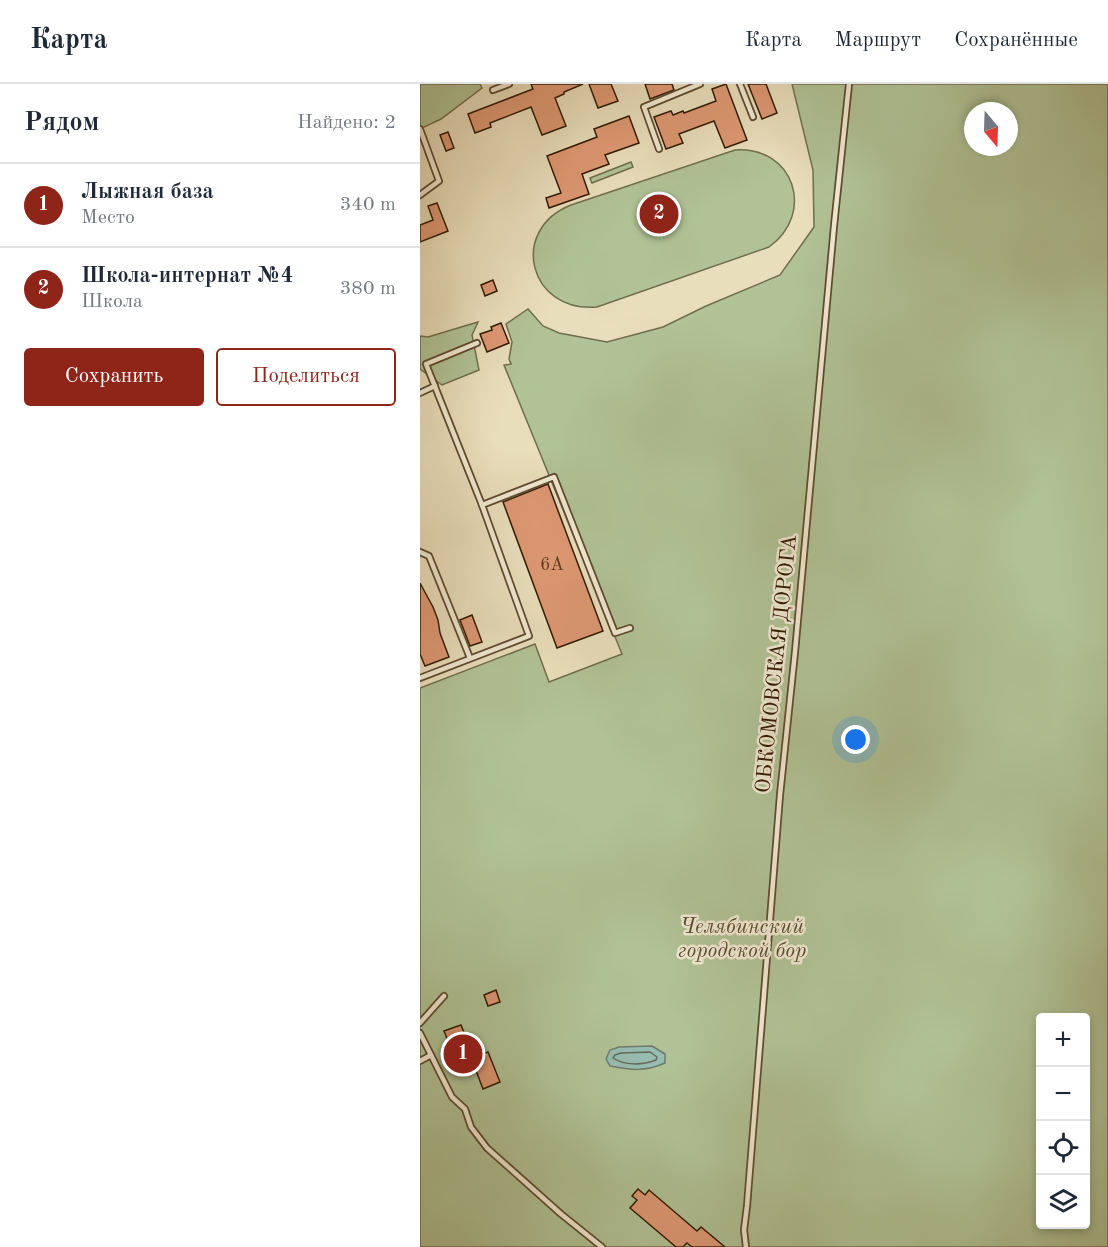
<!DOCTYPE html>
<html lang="ru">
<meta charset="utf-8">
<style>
:root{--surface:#fff;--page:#f2f2f3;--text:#1f2937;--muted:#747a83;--line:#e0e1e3;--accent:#8f2418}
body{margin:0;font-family:"Old Standard TT",serif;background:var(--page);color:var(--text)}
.controls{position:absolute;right:18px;bottom:18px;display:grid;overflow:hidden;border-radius:6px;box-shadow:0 3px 9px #0003}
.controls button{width:54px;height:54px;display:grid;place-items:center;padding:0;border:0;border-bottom:2px solid var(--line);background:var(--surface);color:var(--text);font:30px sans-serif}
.compass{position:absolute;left:544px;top:18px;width:54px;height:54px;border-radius:50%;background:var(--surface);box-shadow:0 3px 9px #0003;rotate:161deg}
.you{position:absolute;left:436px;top:656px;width:21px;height:21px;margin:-15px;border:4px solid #fff;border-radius:50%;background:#1a73e8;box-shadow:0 0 0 9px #1a73e833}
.badge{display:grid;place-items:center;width:39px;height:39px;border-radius:50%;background:var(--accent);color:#fff;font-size:20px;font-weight:700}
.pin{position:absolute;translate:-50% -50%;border:3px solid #fff;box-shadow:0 2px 6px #0006}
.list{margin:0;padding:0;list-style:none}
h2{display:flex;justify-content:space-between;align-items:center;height:78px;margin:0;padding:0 24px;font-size:26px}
h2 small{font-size:20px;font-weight:400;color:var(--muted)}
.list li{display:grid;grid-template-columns:39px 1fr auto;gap:18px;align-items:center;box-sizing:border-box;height:84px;padding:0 24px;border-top:2px solid var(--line)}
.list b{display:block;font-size:22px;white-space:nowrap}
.list p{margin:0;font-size:20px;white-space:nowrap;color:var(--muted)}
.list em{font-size:20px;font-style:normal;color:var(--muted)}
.actions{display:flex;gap:12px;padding:18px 24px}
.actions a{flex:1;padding:14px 0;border:2px solid var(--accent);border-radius:6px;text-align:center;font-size:21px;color:var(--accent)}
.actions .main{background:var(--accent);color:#fff}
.icon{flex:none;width:33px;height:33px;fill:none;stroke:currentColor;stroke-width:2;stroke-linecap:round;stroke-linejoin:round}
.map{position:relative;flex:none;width:688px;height:1163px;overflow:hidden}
header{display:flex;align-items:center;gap:36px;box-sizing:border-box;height:84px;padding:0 30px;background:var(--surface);border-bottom:2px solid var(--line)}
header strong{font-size:28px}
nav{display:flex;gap:33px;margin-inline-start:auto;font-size:21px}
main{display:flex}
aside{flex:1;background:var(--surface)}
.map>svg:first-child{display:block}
.green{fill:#b0c296;stroke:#706e4c;stroke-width:1.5;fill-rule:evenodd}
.water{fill:#97bcb0;stroke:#6e7b6a;stroke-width:1.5}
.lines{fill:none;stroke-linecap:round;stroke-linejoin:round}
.shore{stroke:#646b58;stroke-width:1.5}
.building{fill:#dd9873;stroke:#311a01;stroke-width:1.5}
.service-casing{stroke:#5f4b30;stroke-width:8}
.service{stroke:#f1ead3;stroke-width:4.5}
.labels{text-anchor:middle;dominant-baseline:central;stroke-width:5;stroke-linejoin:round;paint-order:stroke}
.number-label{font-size:18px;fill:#5c3a1e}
.street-label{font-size:21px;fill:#311a01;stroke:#f1ead3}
.park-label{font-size:21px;font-style:italic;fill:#574c2e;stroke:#f1ead3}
</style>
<header>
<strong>Карта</strong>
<nav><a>Карта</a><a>Маршрут</a><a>Сохранённые</a></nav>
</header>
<main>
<aside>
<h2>Рядом<small>Найдено: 2</small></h2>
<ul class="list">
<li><span class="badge">1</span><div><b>Лыжная база</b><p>Место</p></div><em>340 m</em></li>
<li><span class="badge">2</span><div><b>Школа-интернат №4</b><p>Школа</p></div><em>380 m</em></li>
</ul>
<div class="actions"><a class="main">Сохранить</a><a>Поделиться</a></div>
</aside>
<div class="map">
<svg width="688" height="1163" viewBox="0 0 688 1163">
<rect width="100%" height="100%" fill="#e9debc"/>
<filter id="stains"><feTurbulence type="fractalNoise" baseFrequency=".00333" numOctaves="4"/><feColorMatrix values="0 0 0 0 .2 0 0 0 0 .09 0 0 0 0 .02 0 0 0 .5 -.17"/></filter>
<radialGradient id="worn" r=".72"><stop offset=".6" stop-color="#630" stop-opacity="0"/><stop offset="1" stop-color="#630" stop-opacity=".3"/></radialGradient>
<g class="green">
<polygon points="0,0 60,0 62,4 21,35 0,45"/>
<path d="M372 0H688V1163H0V604L115 560 129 598 202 570 84 281 91 280 89 275 92 258 86 240 108 225 123 242 139 249 187 258 243 243 286 222 360 191 394 143 393 86ZM553 27H589V63H553ZM620 934H666V1140H620Z"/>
<path d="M315 66C374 62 396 129 349 163L177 223C109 229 88 146 151 121Z"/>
<polygon points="211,78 213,83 172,99 170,94"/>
<polygon points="58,238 52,251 59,286 22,301 0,285 0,252 8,253"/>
</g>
<path class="water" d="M232 962 245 970V979C225 988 211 986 190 982L186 975 190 966 199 963Z"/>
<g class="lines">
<path class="shore" d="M230 968 237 973 236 976C223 981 205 982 193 974L195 971 201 969Z"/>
</g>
<g class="building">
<polygon points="111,0 163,0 144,8 144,10 135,14 146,42 122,51 111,23 70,39 71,43 55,49 48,30 113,5"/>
<polygon points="169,0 191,0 198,17 178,24"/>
<polygon points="225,0 252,0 254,6 230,15"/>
<polygon points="306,0 327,56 305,64 294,37 259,50 263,59 246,65 234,33 251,27 253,31 263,27 264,29 296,17 292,5"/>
<polygon points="328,0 346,0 357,29 342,35"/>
<polygon points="209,32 219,59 185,71 189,80 162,90 169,110 129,124 126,114 141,109 127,72 177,53 174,45"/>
<polygon points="28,48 34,64 26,67 20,51"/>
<polygon points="17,119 28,147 0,158 0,141 13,136 8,122"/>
<polygon points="73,196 77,207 65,212 61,201"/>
<polygon points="81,239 89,259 67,268 60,250 72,246 71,243"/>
<polygon points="128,400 183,547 137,564 83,418"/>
<polygon points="0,499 13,523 18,536 20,549 29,573 5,582 0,570"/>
<polygon points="52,531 62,558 50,562 40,536"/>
<polygon points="76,906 80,918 68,922 64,911"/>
<polygon points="41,941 54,973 68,968 80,998 63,1005 52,976 38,982 24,947"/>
<polygon points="218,1105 225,1111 229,1106 277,1147 281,1143 305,1163 272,1163 267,1159 263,1163 256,1163 210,1124 217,1116 212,1112"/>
</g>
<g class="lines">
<defs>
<g id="service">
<polyline points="320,0 333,33"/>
<polyline points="73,6 89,0"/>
<polyline points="0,45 19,97 0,111"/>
<polyline points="239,65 224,23 280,0"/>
<polyline points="0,309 15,302"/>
<polyline points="62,421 134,393 195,549 210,544"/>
<polyline points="0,468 9,472 50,574"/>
<polyline points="0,594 109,552 62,421 6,280 57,259"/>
<polyline points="0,939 24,912"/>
<polyline points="0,949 32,1013 45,1025 51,1043 67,1064 141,1130 182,1163"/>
<polyline points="0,977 11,971"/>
<polyline points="326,1163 324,1146 327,1122 360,711 375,568 414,142 429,0"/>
</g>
</defs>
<use href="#service" class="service-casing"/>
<use href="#service" class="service"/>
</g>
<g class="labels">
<g class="number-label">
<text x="132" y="481">6А</text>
</g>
<g class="street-label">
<text transform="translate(357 580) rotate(-84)">ОБКОМОВСКАЯ ДОРОГА</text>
</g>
<g class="park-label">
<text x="322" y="843">Челябинский<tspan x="322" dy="24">городской бор</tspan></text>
</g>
</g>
<rect width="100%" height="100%" filter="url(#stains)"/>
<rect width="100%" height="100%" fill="url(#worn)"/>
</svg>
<div class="controls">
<button>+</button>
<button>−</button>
<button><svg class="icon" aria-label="locate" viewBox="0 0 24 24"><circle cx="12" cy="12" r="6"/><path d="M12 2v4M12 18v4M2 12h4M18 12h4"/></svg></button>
<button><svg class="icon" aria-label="layers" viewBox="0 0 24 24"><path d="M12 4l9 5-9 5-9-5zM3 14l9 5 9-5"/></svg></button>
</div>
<svg class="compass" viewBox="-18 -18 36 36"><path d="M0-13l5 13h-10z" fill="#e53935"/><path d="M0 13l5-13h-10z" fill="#747a83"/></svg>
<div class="you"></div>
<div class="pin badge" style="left:43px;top:970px">1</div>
<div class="pin badge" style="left:239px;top:130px">2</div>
</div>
</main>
